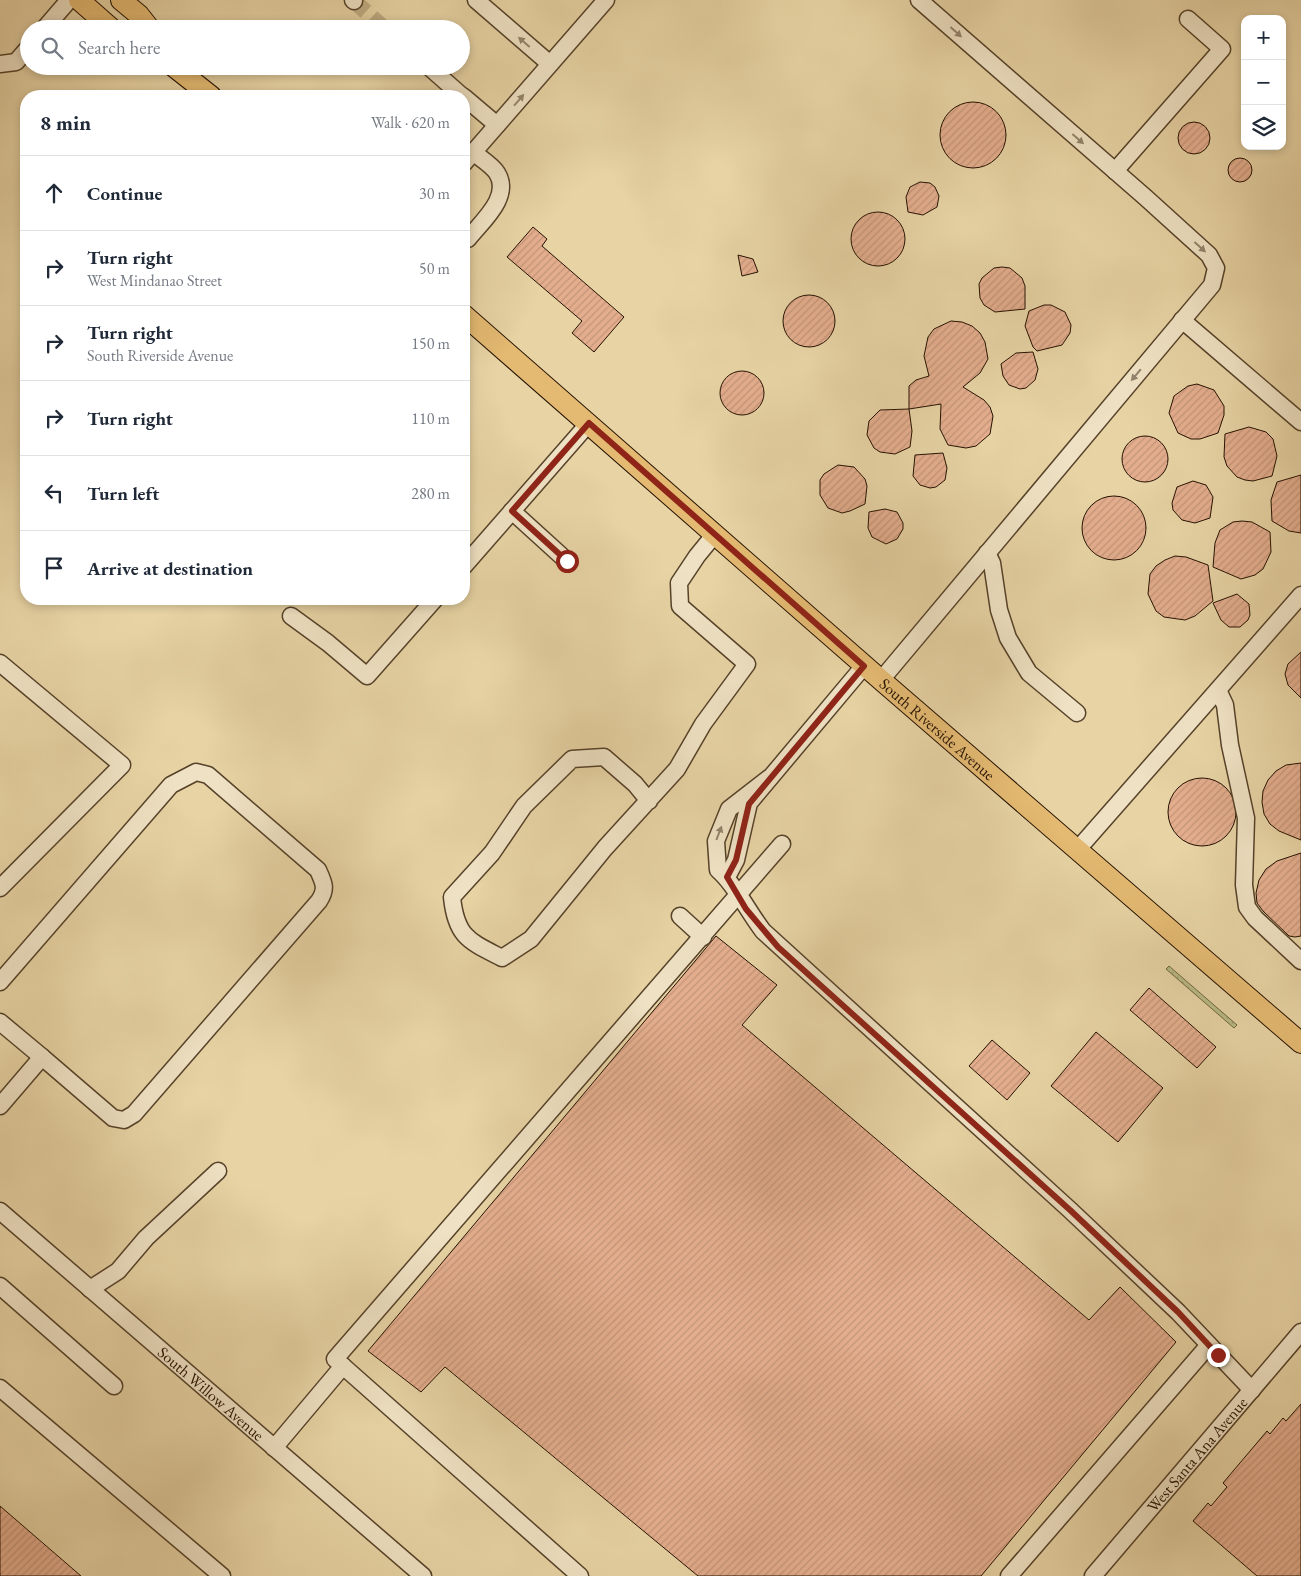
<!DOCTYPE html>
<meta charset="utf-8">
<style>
:root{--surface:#fff;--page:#f2f2f3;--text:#1f2937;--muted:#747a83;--line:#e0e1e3}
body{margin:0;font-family:"EB Garamond",serif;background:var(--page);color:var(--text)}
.controls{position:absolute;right:15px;top:15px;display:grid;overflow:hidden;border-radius:10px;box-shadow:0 2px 8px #0003}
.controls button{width:45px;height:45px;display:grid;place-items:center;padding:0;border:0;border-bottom:1px solid var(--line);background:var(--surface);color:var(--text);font:25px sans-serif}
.stop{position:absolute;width:15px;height:15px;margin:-11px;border:4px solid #8f2418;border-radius:50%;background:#fff}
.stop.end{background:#8f2418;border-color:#fff;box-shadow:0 1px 5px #0008}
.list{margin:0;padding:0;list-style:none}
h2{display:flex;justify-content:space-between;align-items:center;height:65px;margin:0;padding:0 20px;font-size:21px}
h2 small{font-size:16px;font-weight:400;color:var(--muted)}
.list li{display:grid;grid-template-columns:32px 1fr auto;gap:15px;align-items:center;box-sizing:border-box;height:75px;padding:0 20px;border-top:1px solid var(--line)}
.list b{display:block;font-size:19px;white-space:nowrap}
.list p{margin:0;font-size:16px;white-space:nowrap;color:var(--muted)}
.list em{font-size:16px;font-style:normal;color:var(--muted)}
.icon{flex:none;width:28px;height:28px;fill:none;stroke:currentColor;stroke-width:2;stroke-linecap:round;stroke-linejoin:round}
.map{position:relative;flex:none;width:1301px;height:1576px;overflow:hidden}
.search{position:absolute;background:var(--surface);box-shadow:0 2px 8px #0003;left:20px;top:20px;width:450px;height:55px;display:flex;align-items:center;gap:12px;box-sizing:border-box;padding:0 18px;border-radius:28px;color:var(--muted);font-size:19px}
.panel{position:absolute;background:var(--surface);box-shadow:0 2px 8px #0003;left:20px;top:90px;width:450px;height:515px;border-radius:20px}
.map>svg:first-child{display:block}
.grass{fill:url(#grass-dots);stroke:#6f6642}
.building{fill:url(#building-hatch);stroke:#251100}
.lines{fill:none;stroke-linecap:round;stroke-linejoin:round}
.minor-tunnel{stroke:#c0ac83;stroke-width:16;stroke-dasharray:16 8;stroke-linecap:butt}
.minor-casing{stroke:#564229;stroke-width:19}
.major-casing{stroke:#251100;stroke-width:22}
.minor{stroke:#efe2c4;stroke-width:16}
.major{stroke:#e4ba72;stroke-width:20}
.oneway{fill:#94846c}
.route{stroke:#8f2418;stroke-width:6}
.labels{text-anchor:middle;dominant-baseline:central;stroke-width:4;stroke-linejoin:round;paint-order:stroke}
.street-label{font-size:16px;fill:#251100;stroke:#efe2c4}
</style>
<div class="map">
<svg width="1301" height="1576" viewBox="0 0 1301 1576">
<defs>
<pattern id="grass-dots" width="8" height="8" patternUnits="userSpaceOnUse" patternTransform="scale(1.25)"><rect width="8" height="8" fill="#b9bb84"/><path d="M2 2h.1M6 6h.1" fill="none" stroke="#9fa070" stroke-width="1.8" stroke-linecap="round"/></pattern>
<pattern id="building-hatch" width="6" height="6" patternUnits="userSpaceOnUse" patternTransform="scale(1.25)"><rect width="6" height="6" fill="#e4ae8e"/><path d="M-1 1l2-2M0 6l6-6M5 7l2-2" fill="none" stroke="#c39579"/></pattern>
</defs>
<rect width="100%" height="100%" fill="#e7d3a4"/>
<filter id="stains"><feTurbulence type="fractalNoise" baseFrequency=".004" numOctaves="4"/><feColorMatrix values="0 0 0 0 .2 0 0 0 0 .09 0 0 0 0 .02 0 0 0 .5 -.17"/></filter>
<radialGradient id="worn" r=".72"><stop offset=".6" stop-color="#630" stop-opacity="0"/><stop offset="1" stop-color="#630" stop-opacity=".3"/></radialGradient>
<polygon class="grass" points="1169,966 1237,1025 1234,1028 1166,969"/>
<g class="building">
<circle cx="973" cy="135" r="33"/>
<circle cx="1194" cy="138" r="16"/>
<circle cx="1240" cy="170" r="12"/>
<polygon points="920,182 930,183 935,187 939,196 937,207 923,215 908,212 906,197 910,187"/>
<circle cx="878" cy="239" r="27"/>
<polygon points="533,227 547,239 542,246 624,317 594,352 572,333 582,321 507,257"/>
<polygon points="738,255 753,259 758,272 742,276"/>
<polygon points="1002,267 1010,268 1022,278 1025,286 1025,309 995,312 984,305 980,298 979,284 982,278 994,268"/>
<circle cx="809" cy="321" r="26"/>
<polygon points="1044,305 1051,305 1065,312 1071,325 1070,333 1062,345 1037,351 1033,347 1025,326 1029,311"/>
<polygon points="951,321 962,322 972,326 980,333 985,342 988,359 980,373 963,387 984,400 990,407 993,416 990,434 976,446 966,448 948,445 940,429 941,404 909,409 912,431 910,447 895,454 880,452 874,448 867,435 869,421 880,410 909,409 909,386 916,380 929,376 924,356 928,337 934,329"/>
<polygon points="1033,352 1038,369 1035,380 1026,388 1020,389 1009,385 1003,376 1001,364 1016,353"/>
<circle cx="742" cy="393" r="22"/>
<polygon points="1197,384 1214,390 1224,406 1224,415 1218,433 1200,439 1191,439 1178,433 1169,413 1174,396 1188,386"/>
<polygon points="1249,427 1266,432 1273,439 1277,456 1272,476 1253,481 1245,480 1237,477 1227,466 1224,457 1225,434"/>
<circle cx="1145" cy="459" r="23"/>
<polygon points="943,453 947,468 945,480 936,487 930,488 920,485 913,476 915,455"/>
<polygon points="838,465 854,467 865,479 867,486 865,504 850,511 842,513 828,508 820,495 820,480 824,474"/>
<polygon points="1301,475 1301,533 1289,531 1272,521 1271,500 1277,482"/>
<polygon points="1193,481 1206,485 1213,497 1210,518 1195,523 1182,520 1173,510 1172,503 1177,487"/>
<circle cx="1114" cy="528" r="32"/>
<polygon points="885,509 897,512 903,523 903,529 897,539 886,544 872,537 868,528 869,512"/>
<polygon points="1242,521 1252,522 1270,532 1271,552 1263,569 1255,575 1241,579 1213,567 1215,543 1220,530 1233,522"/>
<polygon points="1175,556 1186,557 1208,565 1213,601 1195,616 1185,620 1164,617 1156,611 1148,594 1150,574 1156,566 1165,560"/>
<polygon points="1237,594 1249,604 1250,615 1248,620 1240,627 1229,627 1221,620 1213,603"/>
<polygon points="1301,652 1301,698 1288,685 1285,674 1288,664"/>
<polygon points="1301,763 1301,840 1279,831 1270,824 1264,814 1262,802 1263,791 1268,780 1276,771 1286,765"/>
<circle cx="1202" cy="812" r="34"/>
<polygon points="1301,853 1301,936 1295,937 1289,936 1263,911 1257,903 1256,893 1259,880 1266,869 1277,861"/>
<polygon points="716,936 777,985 742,1025 1089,1320 1120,1287 1176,1342 981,1576 698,1576 445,1367 421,1392 368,1351"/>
<polygon points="1149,988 1216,1047 1197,1068 1130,1010"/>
<polygon points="1096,1032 1163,1088 1118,1142 1051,1086"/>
<polygon points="992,1040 1030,1073 1007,1100 969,1066"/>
<polygon points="1301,1404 1301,1576 1257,1576 1193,1521 1208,1503 1211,1506 1227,1487 1223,1483 1267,1431 1270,1434 1283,1418 1286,1421"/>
<polygon points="0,1506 81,1576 0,1576"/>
</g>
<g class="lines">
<polyline class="minor-tunnel" points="354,1 385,29"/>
<defs>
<g id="minor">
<polyline points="353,0 354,1"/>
<polyline points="476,0 550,64"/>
<polyline points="44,29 69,0"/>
<polyline points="0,64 16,62 29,47"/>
<polyline points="428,66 462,96"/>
<polyline points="464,97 497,125"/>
<polyline points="464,163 606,0"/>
<polyline points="1115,171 1222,49 1188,19"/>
<path d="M468 239C481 222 512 197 497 173 492 165 480 158 473 152"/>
<polyline points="1182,320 1301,422"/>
<polyline points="512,511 567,561"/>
<polyline points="987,553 992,563 999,610 1008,638 1029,673 1077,713"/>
<polyline points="464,566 589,423"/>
<polyline points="291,616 328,643 367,676 435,599"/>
<polyline points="0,663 122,765 0,888"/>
<polyline points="881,680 1212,285 1216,268 1209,255 1145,197 919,0"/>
<polyline points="1218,690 1225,705 1230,745 1246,818 1244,885 1247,907 1255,918 1301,961"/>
<path d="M769 778 729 809 716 841 718 870C734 883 749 913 763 931L1070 1210 1178 1312 1252 1390"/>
<path d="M649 801 635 784 604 757 572 759 524 806 492 853 452 897C456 937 469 941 502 958L531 939 605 848 677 769 703 724 747 664 680 606 679 583 697 556 715 534"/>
<polyline points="1078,849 1301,595"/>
<polyline points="727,877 736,860 749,803 864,666"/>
<polyline points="680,916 703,937"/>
<path d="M0 982 171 785 196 772 208 775 318 870C324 883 327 889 319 901L134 1114 124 1120 113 1118 42 1057 0 1106"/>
<polyline points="0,1022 42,1057"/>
<path id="s1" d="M0 1211 423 1576"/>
<polyline points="0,1286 114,1386"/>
<polyline points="90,1289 118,1271 146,1238 218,1171"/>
<polyline points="0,1388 222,1576"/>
<polyline points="274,1448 343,1366"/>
<polyline points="580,1576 335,1359 782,844"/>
<polyline points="1009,1576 1209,1345"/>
<path id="s2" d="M1093 1576 1301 1332"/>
</g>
<g id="major">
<polyline points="79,0 112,29"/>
<polyline points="121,0 139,15 150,29"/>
<polyline points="173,66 211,96"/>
<path id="s3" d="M464 315 881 680 1301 1043"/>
</g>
</defs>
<use href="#minor" class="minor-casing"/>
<use href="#major" class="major-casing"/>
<use href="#minor" class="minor"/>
<use href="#major" class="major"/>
</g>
<defs><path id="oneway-solid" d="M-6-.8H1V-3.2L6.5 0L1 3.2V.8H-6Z" transform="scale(1.25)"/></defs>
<g class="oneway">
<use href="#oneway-solid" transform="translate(956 32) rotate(42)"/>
<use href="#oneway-solid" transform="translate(524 42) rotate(-139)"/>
<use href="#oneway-solid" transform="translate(519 100) rotate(-49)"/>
<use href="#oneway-solid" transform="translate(1078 139) rotate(41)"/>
<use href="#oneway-solid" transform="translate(1200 247) rotate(42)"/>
<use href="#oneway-solid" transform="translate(1136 375) rotate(130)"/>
<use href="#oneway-solid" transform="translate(719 833) rotate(-69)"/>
</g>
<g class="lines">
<polyline class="route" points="567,561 512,511 589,423 864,666 749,804 736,860 727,877 746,909 778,947 1070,1210 1178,1312 1218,1355"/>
</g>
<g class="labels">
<g class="street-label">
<text stroke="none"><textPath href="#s3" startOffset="629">South Riverside Avenue</textPath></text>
<text stroke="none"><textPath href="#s1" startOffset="279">South Willow Avenue</textPath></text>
<text stroke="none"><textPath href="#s2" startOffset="160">West Santa Ana Avenue</textPath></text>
</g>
</g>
<rect width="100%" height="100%" filter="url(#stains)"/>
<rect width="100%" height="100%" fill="url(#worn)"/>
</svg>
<div class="controls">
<button>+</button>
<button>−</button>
<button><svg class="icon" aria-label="layers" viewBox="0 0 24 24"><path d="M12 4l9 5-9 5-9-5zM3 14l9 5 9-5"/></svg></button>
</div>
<div class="stop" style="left:567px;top:561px"></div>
<div class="stop end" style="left:1218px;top:1355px"></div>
<div class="search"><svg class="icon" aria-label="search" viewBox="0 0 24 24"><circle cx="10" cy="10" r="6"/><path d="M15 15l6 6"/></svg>Search here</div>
<section class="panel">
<h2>8 min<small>Walk · 620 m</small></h2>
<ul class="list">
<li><svg class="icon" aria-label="ahead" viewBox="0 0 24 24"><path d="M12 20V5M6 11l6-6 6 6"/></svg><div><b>Continue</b></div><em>30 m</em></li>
<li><svg class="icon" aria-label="right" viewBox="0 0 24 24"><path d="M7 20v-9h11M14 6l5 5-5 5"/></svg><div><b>Turn right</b><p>West Mindanao Street</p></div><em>50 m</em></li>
<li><svg class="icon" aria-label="right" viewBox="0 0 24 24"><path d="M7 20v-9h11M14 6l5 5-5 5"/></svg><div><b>Turn right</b><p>South Riverside Avenue</p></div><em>150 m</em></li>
<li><svg class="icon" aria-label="right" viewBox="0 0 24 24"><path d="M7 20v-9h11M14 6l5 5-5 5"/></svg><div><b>Turn right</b></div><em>110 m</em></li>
<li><svg class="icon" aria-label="left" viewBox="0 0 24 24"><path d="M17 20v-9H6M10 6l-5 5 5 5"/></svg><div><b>Turn left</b></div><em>280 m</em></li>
<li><svg class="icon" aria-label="arrive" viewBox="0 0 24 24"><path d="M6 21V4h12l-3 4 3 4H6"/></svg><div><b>Arrive at destination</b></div></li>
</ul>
</section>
</div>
